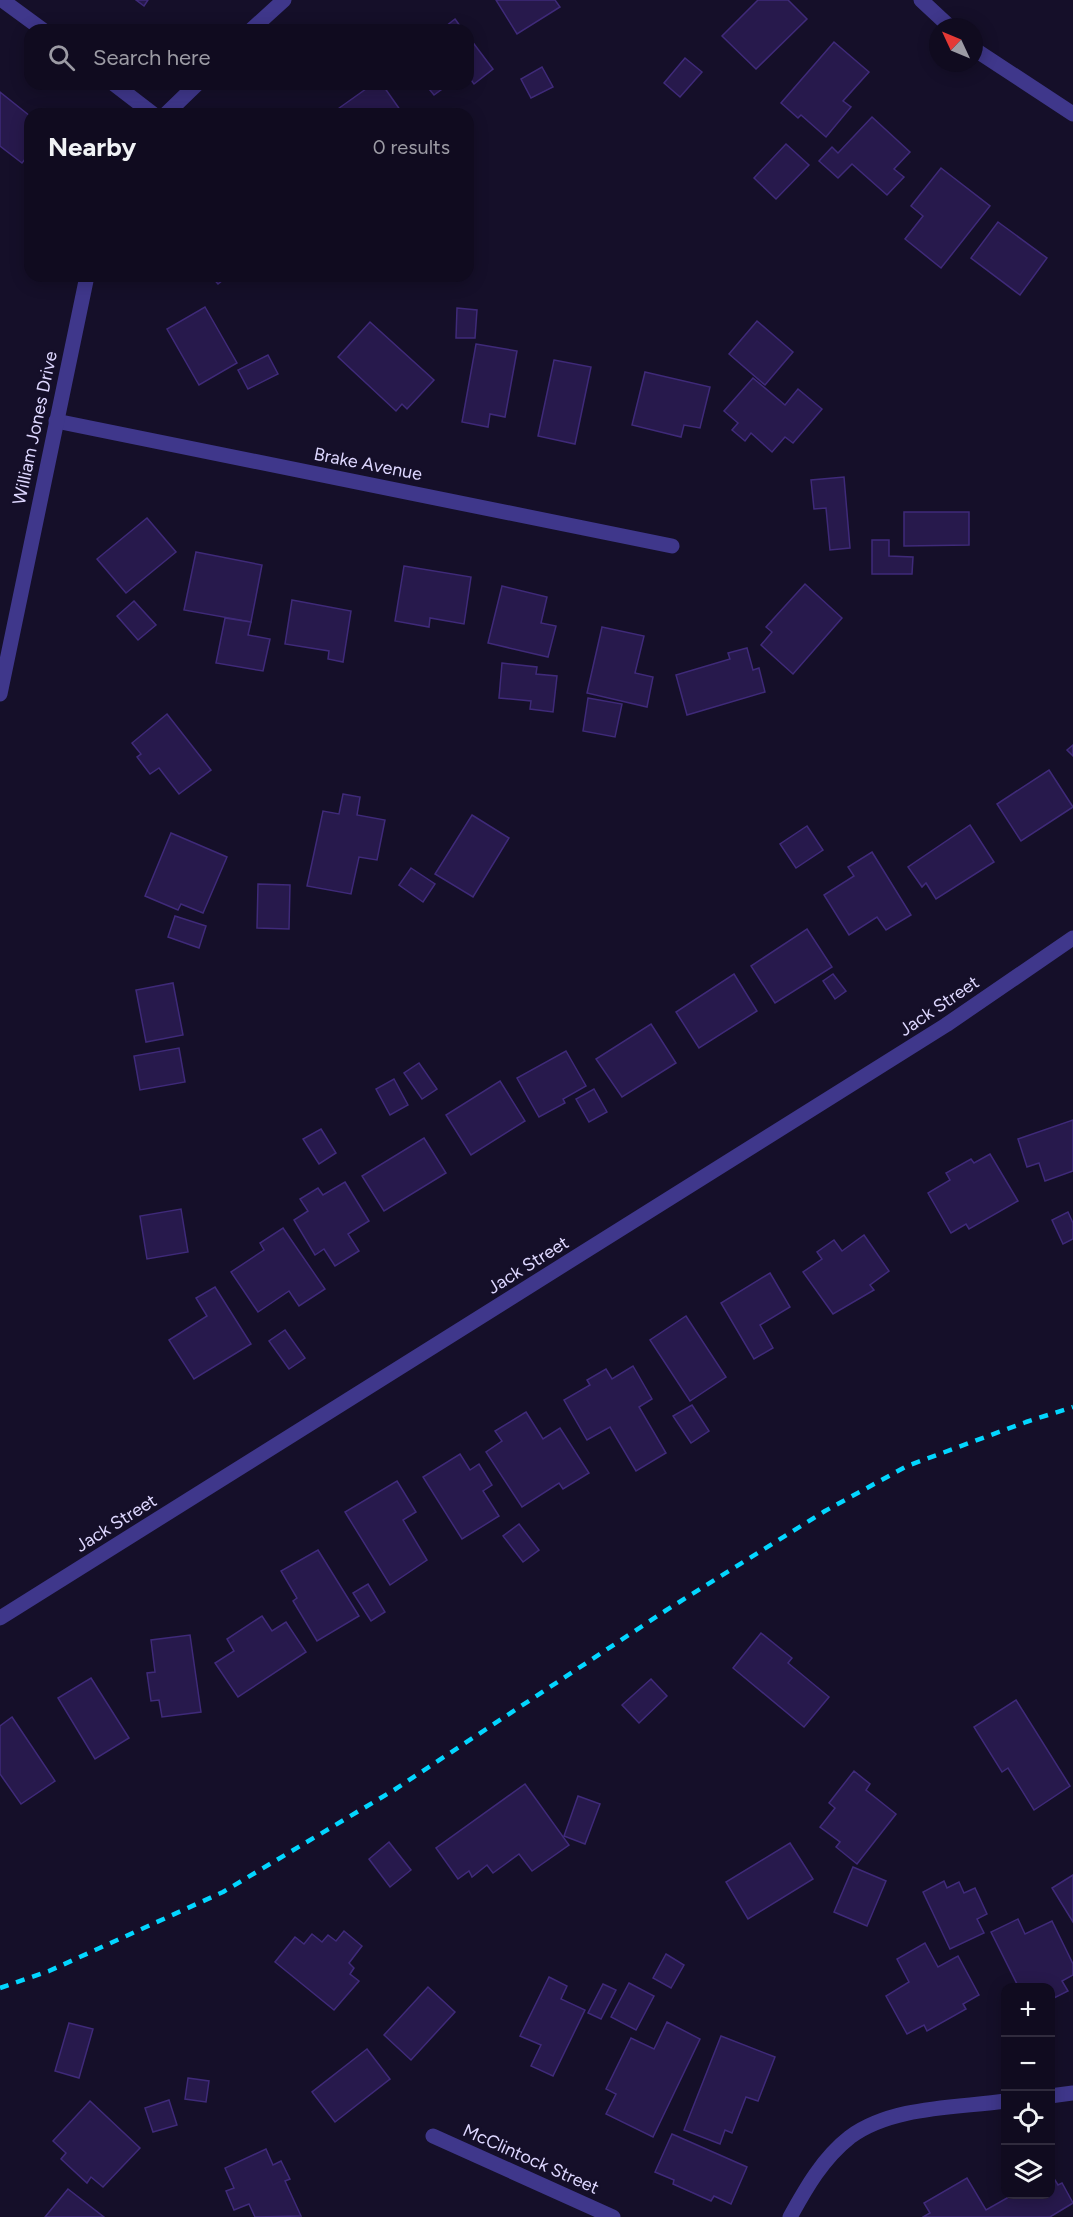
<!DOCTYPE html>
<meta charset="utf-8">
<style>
:root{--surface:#100b1f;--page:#191428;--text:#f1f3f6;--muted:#9c9ba4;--line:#302b3d}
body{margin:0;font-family:Figtree,sans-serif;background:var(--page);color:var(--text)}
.controls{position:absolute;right:18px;bottom:18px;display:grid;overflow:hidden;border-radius:12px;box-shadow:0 3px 15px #0003}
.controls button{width:54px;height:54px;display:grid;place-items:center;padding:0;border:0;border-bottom:2px solid var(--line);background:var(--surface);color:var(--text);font:30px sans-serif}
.compass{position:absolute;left:929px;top:18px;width:54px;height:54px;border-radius:50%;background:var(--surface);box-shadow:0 3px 15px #0003;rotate:314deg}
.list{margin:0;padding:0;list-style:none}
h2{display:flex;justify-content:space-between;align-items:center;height:78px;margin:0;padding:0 24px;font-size:26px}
h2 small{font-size:20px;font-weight:400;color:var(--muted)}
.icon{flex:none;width:33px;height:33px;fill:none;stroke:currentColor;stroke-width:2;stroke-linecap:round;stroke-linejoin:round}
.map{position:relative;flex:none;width:1073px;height:2217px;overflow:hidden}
.search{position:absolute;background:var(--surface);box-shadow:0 3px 15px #0003;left:24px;top:24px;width:450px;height:66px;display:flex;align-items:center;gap:15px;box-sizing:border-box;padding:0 21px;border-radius:18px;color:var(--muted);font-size:22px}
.panel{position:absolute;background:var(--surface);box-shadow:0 3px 15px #0003;left:24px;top:108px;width:450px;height:174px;border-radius:18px}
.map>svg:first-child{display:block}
.building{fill:#27194c;stroke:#3f2a79;stroke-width:1.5}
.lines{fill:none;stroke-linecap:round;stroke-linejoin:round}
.minor{stroke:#3f378b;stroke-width:15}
.rail{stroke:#03d6ff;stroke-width:4.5;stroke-dasharray:9 8;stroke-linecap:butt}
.labels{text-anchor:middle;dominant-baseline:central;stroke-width:5;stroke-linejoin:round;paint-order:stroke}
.street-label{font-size:18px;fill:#ded7ff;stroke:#150f29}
</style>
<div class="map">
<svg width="1073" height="2217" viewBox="0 0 1073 2217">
<rect width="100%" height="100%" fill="#150f29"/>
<g class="building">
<polygon points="136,0 148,0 144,6"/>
<polygon points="496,0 555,0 560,7 517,34"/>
<polygon points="758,0 788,0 807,19 756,69 722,36"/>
<polygon points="455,19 463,30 441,30"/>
<polygon points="468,36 493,69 474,84 468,76"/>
<polygon points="834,42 869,72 843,101 851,107 826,137 801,115 798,118 781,103"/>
<polygon points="685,58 702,72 680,97 664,83"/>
<polygon points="542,67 553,87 531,98 521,79"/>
<polygon points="373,84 382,84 403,114 338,114 335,111"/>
<polygon points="425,84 449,84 434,95"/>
<polygon points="0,92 30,116 30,153 22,163 0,146"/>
<polygon points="872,117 910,152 894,169 904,177 887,195 852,164 838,178 819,161 832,147 838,153"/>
<polygon points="786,144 809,165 776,199 754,178"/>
<polygon points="941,168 990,206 941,268 905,239 923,216 911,206"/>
<polygon points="998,222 1047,258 1020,295 971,258"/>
<polygon points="211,276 228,276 218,284"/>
<polygon points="205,307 237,363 199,385 167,329"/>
<polygon points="457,308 477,310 475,338 456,338"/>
<polygon points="757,321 793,352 765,385 729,354"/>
<polygon points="370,322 434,380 407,409 402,404 396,411 338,357"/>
<polygon points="476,344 517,351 505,417 490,414 488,427 462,422"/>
<polygon points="268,355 278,374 248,389 238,370"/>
<polygon points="554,360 591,367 575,444 538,436"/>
<polygon points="645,372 710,387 700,428 684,425 681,437 632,425"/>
<polygon points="753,378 785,405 798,389 822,409 793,443 785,437 772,452 751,433 745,441 732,430 738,423 724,411"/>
<polygon points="844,477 850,548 830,550 826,508 814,509 811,480"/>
<polygon points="904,512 969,512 969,545 904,546"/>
<polygon points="147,518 176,552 126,593 97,559"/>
<polygon points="872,540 889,540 889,556 913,557 912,574 872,574"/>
<polygon points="196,552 262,565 251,622 184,610"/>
<polygon points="404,566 471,577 464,624 430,618 429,627 395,621"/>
<polygon points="805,584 842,618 793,674 761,645 772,632 766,627"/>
<polygon points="502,586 547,597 541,623 556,626 548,657 488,643"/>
<polygon points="292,600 351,611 343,662 328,659 329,651 285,644"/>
<polygon points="134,601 156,625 138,640 117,616"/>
<polygon points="225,618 251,622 248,635 270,639 263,671 216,663"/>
<polygon points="602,627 644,636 635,673 653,677 647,707 587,693"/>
<polygon points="747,648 753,670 759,668 765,692 687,715 676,675 730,659 728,653"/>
<polygon points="502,663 537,667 536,674 557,676 553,712 530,709 531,701 499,698"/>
<polygon points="588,698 622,704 615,737 583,731"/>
<polygon points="167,714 211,770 179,794 159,768 150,774 137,757 141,754 132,743"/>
<polygon points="1073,745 1073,756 1067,750"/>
<polygon points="1049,770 1073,807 1021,841 997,804"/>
<polygon points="343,794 360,797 357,815 385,820 377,860 359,857 351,894 307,886 323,811 339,814"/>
<polygon points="472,815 509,838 473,897 435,874"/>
<polygon points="970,825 994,862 936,899 926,883 922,887 908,867"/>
<polygon points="807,826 823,850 796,868 780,844"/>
<polygon points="171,833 227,857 203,913 181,904 178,910 145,896"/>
<polygon points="872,852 911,915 886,930 877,917 849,935 824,895 854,876 848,867"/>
<polygon points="411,868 435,884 423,902 399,885"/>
<polygon points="258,884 290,885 289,929 257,928"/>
<polygon points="175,916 206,926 199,948 168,937"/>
<polygon points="807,929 832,967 775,1003 751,966"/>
<polygon points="734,974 757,1011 699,1048 676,1012"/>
<polygon points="833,974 846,991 835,999 823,981"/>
<polygon points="173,983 183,1035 146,1042 136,990"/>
<polygon points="651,1024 676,1063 622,1097 596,1059"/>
<polygon points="179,1048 185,1082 140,1090 134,1056"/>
<polygon points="566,1051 586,1086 563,1099 565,1103 539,1117 517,1078"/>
<polygon points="419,1063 437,1089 422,1099 404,1073"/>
<polygon points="394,1079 408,1105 390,1115 376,1089"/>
<polygon points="500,1081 525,1121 471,1155 446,1115"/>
<polygon points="594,1089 607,1112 589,1122 576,1099"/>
<polygon points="1073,1120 1073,1171 1045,1181 1039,1163 1027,1167 1018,1139"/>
<polygon points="321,1129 336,1153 319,1164 303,1139"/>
<polygon points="424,1138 446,1173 384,1211 362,1176"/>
<polygon points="990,1154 1018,1201 969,1229 966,1224 951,1233 928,1193 950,1180 946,1173 971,1159 974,1163"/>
<polygon points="345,1182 369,1221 348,1234 359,1251 335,1266 324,1249 315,1255 294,1220 308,1211 300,1199 318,1188 323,1195"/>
<polygon points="181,1209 188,1252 147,1259 140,1216"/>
<polygon points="1068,1212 1073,1223 1073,1239 1063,1244 1052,1220"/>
<polygon points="283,1228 325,1289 299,1306 289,1291 258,1312 231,1272 264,1250 260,1243"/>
<polygon points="864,1235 889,1271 870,1285 874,1290 833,1314 803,1272 822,1259 817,1252 834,1240 842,1251"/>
<polygon points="770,1273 790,1307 760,1325 773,1348 754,1359 721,1303"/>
<polygon points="215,1287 251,1344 194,1379 169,1340 207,1316 196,1298"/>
<polygon points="686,1316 726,1377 690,1401 650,1340"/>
<polygon points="285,1330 305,1358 289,1369 269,1341"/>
<polygon points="633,1366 652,1399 639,1407 666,1453 636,1471 610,1427 587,1440 564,1400 590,1385 587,1380 606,1369 612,1379"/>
<polygon points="692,1405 709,1431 691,1443 673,1416"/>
<polygon points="526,1412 543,1439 560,1428 589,1473 563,1489 559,1483 522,1507 486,1452 502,1441 495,1431"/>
<polygon points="460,1454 470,1470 479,1464 492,1485 483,1491 499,1516 462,1539 423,1477"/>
<polygon points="397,1481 416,1512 403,1520 427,1560 390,1585 345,1512"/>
<polygon points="519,1524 539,1550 523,1562 503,1536"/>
<polygon points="318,1550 359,1616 317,1641 293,1601 297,1598 281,1571"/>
<polygon points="368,1584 385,1612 371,1621 353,1593"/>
<polygon points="262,1616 272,1631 286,1622 306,1652 238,1697 215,1663 234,1651 227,1639"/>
<polygon points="761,1633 792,1658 788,1663 829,1697 804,1727 733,1668"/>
<polygon points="190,1635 201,1712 162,1717 159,1700 151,1701 147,1673 155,1672 151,1640"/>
<polygon points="91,1678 129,1738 95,1759 58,1698"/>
<polygon points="651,1679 667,1696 639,1723 622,1705"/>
<polygon points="1016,1700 1070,1786 1034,1810 1008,1768 1002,1772 974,1727"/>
<polygon points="12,1717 55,1781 21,1804 0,1774 0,1726"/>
<polygon points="854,1771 870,1784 866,1790 896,1814 857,1864 836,1847 840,1842 820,1827 835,1808 829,1803"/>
<polygon points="525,1784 569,1845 532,1871 519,1854 493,1873 487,1865 472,1877 469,1871 458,1879 436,1848"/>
<polygon points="578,1796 600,1804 585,1844 564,1836"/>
<polygon points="389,1842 411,1870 390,1887 369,1859"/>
<polygon points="790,1843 813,1879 748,1919 726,1882"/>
<polygon points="853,1867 886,1881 867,1926 834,1912"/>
<polygon points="1073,1875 1073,1922 1052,1888"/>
<polygon points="944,1881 947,1888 959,1882 964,1893 975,1888 987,1914 977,1919 984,1933 950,1949 923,1892"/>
<polygon points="1018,1919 1025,1934 1052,1921 1073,1964 1073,1975 1062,1981 1068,1991 1050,2000 1050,1988 1019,1988 991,1932"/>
<polygon points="344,1931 362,1946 349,1963 354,1968 350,1974 359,1981 334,2010 275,1962 295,1937 304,1944 312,1934 322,1942 328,1935 336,1941"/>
<polygon points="925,1943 938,1967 958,1956 979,1995 963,2004 966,2009 927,2031 924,2025 907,2034 886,1996 909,1982 897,1959"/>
<polygon points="666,1954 684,1965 671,1988 653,1978"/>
<polygon points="549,1977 567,1986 561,1999 585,2010 553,2076 531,2066 541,2045 520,2036"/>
<polygon points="629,1983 654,1996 636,2030 611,2017"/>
<polygon points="603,1984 616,1990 601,2019 588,2013"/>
<polygon points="428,1987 455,2012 411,2060 384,2035"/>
<polygon points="667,2022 700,2039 653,2137 606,2114 616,2094 606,2089 631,2038 654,2049"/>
<polygon points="69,2023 93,2029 79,2078 55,2071"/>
<polygon points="721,2036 775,2057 758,2101 746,2097 732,2133 725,2130 720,2144 684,2130"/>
<polygon points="367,2049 390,2079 335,2122 312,2092"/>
<polygon points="188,2078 209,2081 206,2102 185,2099"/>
<polygon points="169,2100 177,2125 153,2132 145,2108"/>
<polygon points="90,2101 140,2148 103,2187 91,2177 87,2183 61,2159 66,2153 53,2141"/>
<polygon points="672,2134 747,2167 731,2204 714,2196 711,2201 673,2184 674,2180 655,2172"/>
<polygon points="266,2149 273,2165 281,2161 290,2179 285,2181 301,2216 255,2217 249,2204 234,2210 226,2191 234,2188 225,2168"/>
<polygon points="1050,2172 1058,2185 1062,2183 1073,2203 1050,2217 923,2217 930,2213 924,2203 967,2178 986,2210 1014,2194 1050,2194"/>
<polygon points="68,2189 104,2217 45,2217"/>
</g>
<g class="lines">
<g class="minor">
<polyline points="2,0 43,30"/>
<polyline points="921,0 950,27"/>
<polyline points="251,30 284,0"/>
<polyline points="974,49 1073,114"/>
<polyline points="114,84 153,114"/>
<polyline points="166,114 197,84"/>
<polyline points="56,421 672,546"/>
<polyline points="0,694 87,276"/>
<polyline points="0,1618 946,1025 1073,938"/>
<polyline points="1050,2096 1073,2093"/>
<polyline points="433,2136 613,2217"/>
<path d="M790 2217C806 2188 823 2158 850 2137 892 2106 956 2108 1006 2101"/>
</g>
<polyline class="rail" points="0,1988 49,1971 223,1892 394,1790 665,1611 825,1511 907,1466 1026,1422 1073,1407"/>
</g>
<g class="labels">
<g class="street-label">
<text transform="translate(35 428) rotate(-78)">William Jones Drive</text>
<text transform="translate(368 464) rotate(11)">Brake Avenue</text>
<text transform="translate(939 1006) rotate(-34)">Jack Street</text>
<text transform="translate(528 1265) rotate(-32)">Jack Street</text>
<text transform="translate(116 1523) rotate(-32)">Jack Street</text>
<text transform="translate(531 2159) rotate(24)">McClintock Street</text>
</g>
</g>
</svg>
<div class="controls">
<button>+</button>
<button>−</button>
<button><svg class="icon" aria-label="locate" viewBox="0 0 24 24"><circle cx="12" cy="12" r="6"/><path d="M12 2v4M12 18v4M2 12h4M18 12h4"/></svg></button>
<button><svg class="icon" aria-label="layers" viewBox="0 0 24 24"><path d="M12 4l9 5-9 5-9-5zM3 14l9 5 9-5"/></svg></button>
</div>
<svg class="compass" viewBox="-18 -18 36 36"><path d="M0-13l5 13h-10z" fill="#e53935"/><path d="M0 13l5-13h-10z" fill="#9c9ba4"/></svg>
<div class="search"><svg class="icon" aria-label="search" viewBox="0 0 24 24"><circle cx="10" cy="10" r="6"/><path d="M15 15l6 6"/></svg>Search here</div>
<section class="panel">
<h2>Nearby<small>0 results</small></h2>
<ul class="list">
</ul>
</section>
</div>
